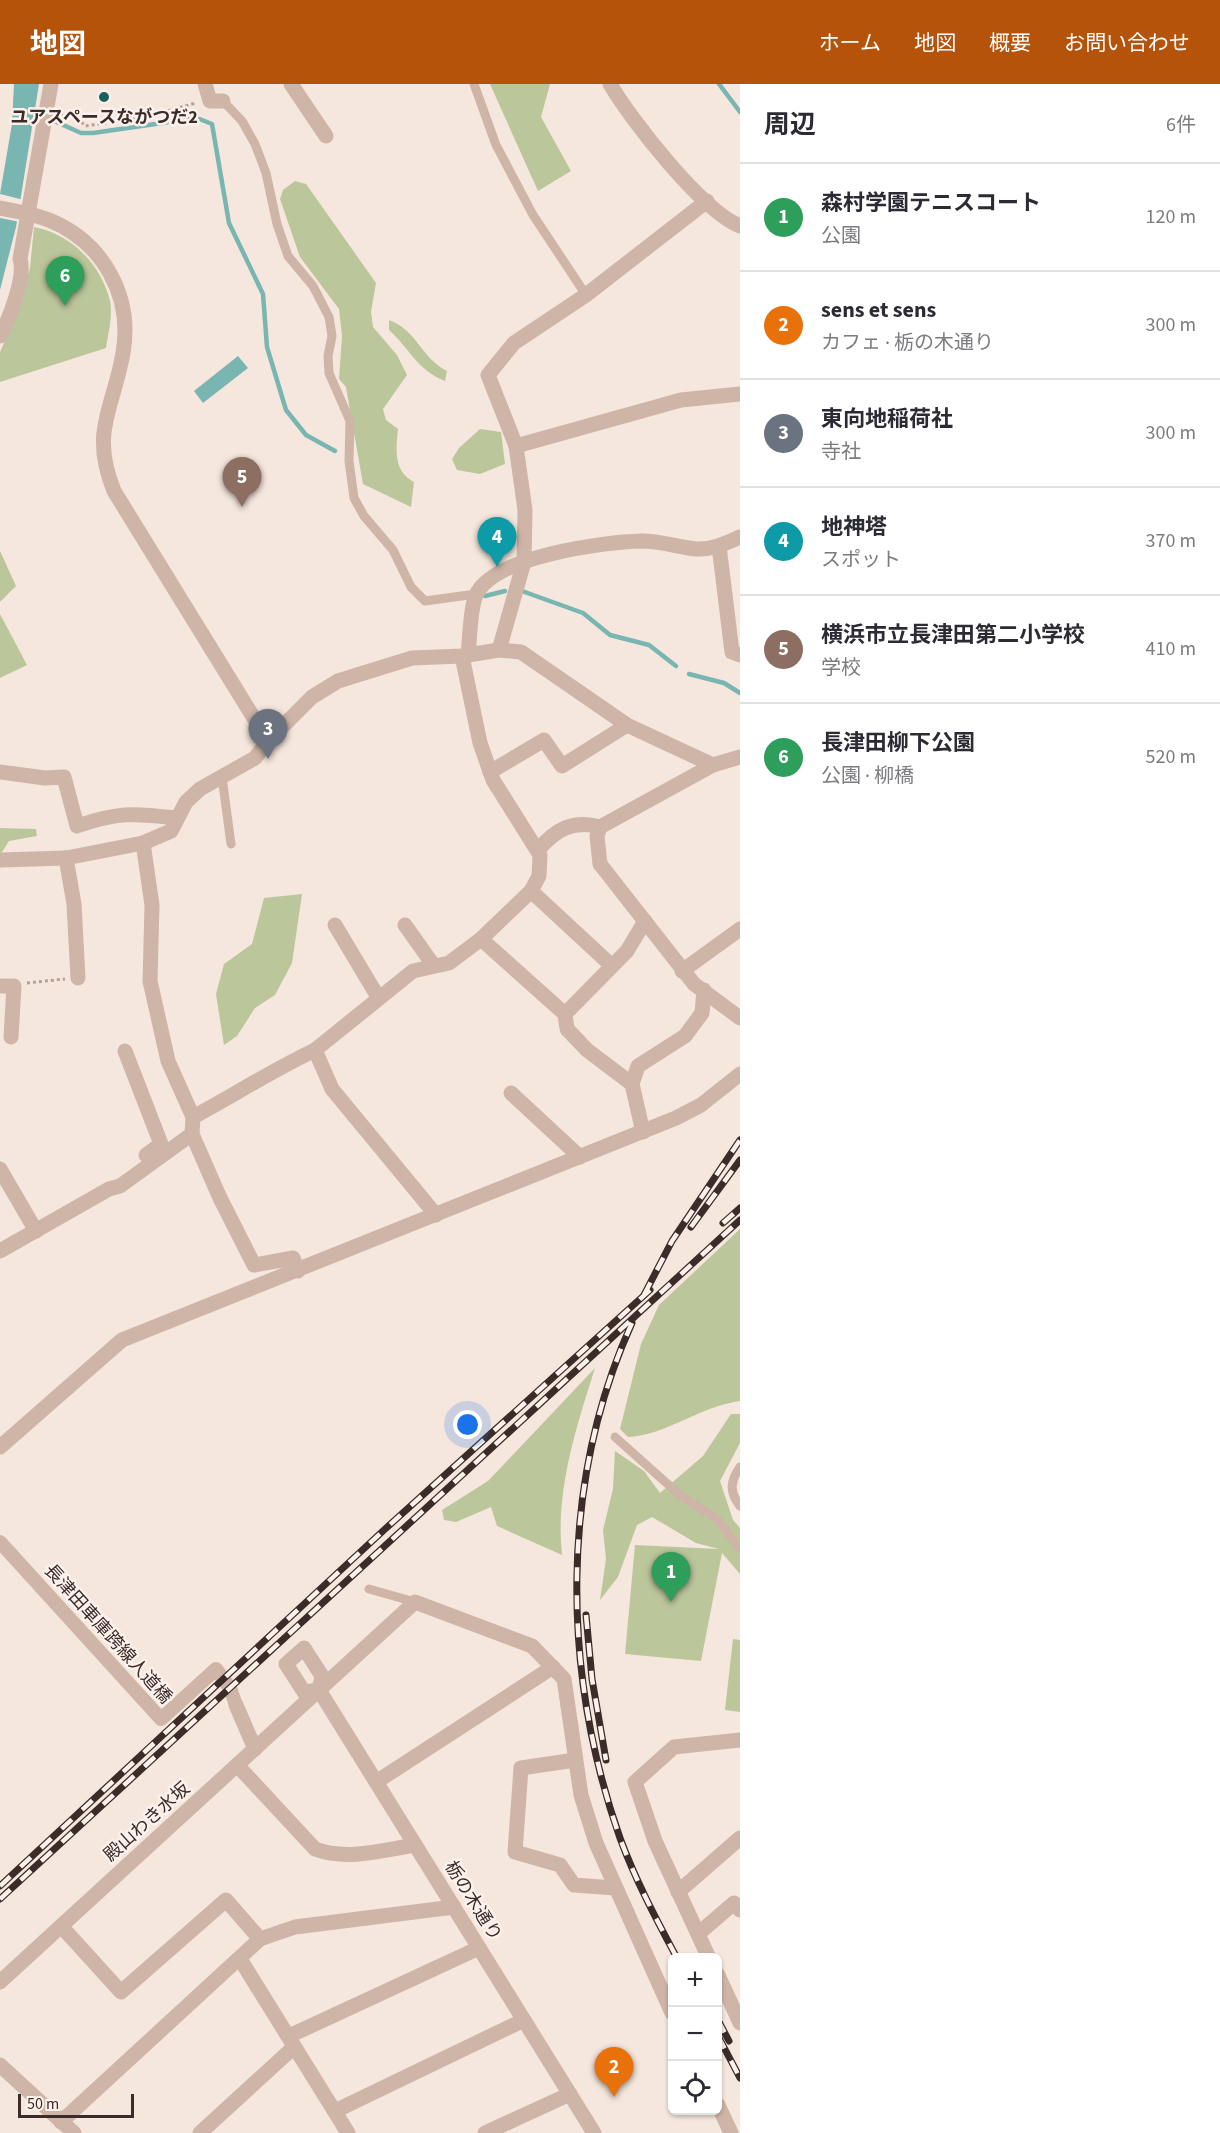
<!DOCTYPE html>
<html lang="ja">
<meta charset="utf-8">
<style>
:root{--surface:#fff;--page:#f7f7f7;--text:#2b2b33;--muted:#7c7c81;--line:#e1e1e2;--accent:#b45309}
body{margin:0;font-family:"Source Sans 3","Noto Sans JP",sans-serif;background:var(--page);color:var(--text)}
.controls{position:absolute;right:18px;bottom:18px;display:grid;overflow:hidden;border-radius:9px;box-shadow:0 2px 4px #0004}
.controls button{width:54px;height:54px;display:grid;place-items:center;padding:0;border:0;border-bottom:2px solid var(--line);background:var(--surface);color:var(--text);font:30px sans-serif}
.scale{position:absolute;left:18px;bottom:15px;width:116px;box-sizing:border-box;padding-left:6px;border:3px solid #3b2c29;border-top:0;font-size:16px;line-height:21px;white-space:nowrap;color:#3b2c29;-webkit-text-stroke:4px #fcf2eb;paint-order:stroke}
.you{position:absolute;left:468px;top:1341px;width:21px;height:21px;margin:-15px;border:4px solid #fff;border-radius:50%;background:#1a73e8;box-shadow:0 0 0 9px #1a73e833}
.badge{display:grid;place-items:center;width:39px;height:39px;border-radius:50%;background:var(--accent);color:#fff;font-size:20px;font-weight:700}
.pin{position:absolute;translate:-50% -50px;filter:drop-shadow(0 2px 3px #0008)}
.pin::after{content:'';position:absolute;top:32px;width:21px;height:18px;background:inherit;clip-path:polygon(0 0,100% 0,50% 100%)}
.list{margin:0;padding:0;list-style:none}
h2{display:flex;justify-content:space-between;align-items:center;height:78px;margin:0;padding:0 24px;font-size:26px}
h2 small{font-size:20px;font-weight:400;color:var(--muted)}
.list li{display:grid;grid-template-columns:39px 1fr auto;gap:18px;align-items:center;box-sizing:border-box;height:108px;padding:0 24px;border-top:2px solid var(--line)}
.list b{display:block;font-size:22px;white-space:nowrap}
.list p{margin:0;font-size:20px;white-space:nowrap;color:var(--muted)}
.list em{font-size:20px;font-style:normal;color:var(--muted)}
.icon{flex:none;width:33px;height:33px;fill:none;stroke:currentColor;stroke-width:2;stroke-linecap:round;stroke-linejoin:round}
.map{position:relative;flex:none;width:740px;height:2049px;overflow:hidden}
header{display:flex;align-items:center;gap:36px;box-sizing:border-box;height:84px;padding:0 30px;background:var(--accent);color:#fff}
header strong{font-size:28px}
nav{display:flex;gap:33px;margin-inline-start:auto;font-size:21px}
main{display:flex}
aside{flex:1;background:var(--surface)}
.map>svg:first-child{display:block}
.green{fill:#bcc69b}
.water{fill:#79b6b2}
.pier{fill:#f5e7dd}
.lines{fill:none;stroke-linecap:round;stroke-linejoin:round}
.stream{stroke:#79b6b2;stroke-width:4.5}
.path{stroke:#bb9f91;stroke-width:3;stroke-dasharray:3 3;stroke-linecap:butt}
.service{stroke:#cfb5a7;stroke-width:9}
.pedestrian{stroke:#cfb5a7;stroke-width:14}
.minor{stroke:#cfb5a7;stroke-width:15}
.tertiary{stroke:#cfb5a7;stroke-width:15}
.rail-casing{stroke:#3b2c29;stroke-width:7}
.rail{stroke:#fcf2eb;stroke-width:4.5;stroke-dasharray:14;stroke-linecap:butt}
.poi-dot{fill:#19615e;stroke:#fcf2eb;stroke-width:2}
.labels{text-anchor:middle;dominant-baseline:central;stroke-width:5;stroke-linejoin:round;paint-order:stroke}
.poi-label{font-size:18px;font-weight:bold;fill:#3b2c29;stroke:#fcf2eb}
.street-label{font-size:18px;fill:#3b2c29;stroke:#fcf2eb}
</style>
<header>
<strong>地図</strong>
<nav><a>ホーム</a><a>地図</a><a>概要</a><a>お問い合わせ</a></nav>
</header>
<main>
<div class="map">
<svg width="740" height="2049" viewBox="0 0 740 2049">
<rect width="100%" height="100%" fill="#f5e7dd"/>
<g class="green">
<polygon points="490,0 550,0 541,33 571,87 538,107"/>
<path d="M295 97 306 100 376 199 371 228 373 243 397 271 407 291 383 325 386 336 398 345C396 365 393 387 414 398L411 423 363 400 346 303 339 295 342 252 339 225 300 173 280 115 283 106Z"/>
<path d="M34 143C71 150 101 180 110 217 113 232 108 250 106 264L0 298V268L19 225 30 184Z"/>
<path d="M389 236C418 247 420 273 447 287L445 297C417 286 410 265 389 246Z"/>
<polygon points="480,345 501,348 505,380 480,390 457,386 452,375 459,364"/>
<polygon points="0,467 16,502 0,518"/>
<polygon points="0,530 27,581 0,594"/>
<polygon points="0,744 36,745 37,752 9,757 0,771"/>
<polygon points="302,810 292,879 275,911 255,924 237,952 224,961 216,910 224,880 252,860 264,814"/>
<path d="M740 1145V1317C701 1322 664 1352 628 1353L620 1345 641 1260 659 1221Z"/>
<path d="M595 1284C576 1344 555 1408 562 1471L497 1442 491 1423 456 1438 444 1436 442 1426 488 1397Z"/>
<polygon points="731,1330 740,1330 740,1359 720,1397 733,1436 740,1444 740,1490 722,1469 701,1577 625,1570 635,1461 719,1465 696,1459 652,1433 637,1441 618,1493 600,1516 606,1475 603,1446 613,1405 615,1367 644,1387 660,1409 703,1372"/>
<polygon points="733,1555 740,1556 740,1628 725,1626"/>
</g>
<g class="water">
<polygon points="14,0 39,0 16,143 0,206 0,110 12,40"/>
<polygon points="238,272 248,284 203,319 194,307"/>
</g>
<polygon class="pier" points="0,110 24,116 20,138 0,134"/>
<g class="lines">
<g class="stream">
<polyline points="719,0 740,28"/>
<polyline points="52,36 81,49 93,49 197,34 212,40 229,139 263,210 267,263 286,326 306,351 335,367"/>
<polyline points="522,507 583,529 610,551 649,561 676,582"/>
<polyline points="485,512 505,507"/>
<polyline points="689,590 724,599 740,609"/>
</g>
<g class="path">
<polyline points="60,30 77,33 85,42 142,34 196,19"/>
<polyline points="27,899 65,895"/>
</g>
<g class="service">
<polyline points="474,0 496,61 533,131 586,211"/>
<polyline points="223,17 242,37 255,60 266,89 277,140 288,172 313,202 329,233 332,252 328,272 329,289 350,337 349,377 354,414 364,432 393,466 411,503 425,517 476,510"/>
<polyline points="222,693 231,760"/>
<polyline points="615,1353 681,1412 717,1435 740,1465"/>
<path d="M740 1383C730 1397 729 1408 740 1422"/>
<polyline points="369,1505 415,1518"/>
</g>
<polyline class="pedestrian" points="0,1458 161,1635 216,1585 230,1604 236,1621"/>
<g class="minor">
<polyline points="205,0 210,17 223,17"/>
<polyline points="291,0 326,52"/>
<path d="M610 0C631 36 702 127 740 142"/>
<path d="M0 252C9 236 26 192 20 175L51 0"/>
<polyline points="516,362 488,291 514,259 586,211 707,117"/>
<polyline points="719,462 732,568 740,571"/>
<polyline points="499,566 524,478 525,426 516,362 681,316 740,310"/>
<path d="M468 570C470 554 470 524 476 511 494 472 604 458 642 457 660 457 678 463 696 465 712 466 726 459 740 453"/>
<path d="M0 688 45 694 64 693 77 742C118 728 133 729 176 734"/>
<polyline points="490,688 544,656 562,682 627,641"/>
<polyline points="600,743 597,752 600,780 694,900 740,934"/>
<polyline points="143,759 152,821 150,897 168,977 193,1033 192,1050 220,1114 254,1181 293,1174 298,1187"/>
<path d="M538 766C555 746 573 735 600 743L713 681"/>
<polyline points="66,774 74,820 78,894"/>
<polyline points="0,776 66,774 143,759 171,747 186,718 200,705 255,674 268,657"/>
<polyline points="531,807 612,882"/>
<polyline points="335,841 378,913"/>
<polyline points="405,841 434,882"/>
<polyline points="481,855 565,930"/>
<polyline points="682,887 740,845"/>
<polyline points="0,902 14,902 11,953"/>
<polyline points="125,967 161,1060 146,1071"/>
<polyline points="632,1000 638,982 685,952 702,929 704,906"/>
<polyline points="511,1009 580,1073"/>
<path d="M193 1033C234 1011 273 986 315 966"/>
<polyline points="643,1048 632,1000 587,966 567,945 565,930 627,867 645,837"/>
<polyline points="0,1085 36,1147"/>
<polyline points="436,1131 332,1005 315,966 413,887 449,879 481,855 531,807 539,792 540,771 493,696 480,659 462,572"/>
<polyline points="0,1167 109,1105 120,1102 192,1050"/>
<polyline points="0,1363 122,1256 676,1034 701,1021 740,990"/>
<polygon points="304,1564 322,1592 319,1606 304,1608 286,1580"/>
<polyline points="236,1621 255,1665"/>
<polyline points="575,1676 521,1684 515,1768 560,1781 574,1801 615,1804"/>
<path d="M237 1681 315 1765C347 1777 383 1766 415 1761"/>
<polyline points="376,1698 553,1583"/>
<polyline points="678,1808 740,1754"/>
<polyline points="61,1842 121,1908 226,1816 260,1855"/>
<polyline points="698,1850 734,1819 740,1826"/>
<polyline points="709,1874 655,1757 635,1698 674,1663 740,1656"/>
<polyline points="240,1875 348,2049"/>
<polyline points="718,1891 740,1939"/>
<polyline points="0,1898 415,1518 532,1562 564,1595 581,1711 596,1759 672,1929"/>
<polyline points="289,1952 479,1864"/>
<polyline points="0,1981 74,2049"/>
<polyline points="718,2021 731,2049"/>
<polyline points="335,2027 524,1936"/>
<polyline points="61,2038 260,1855 295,1843 454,1823"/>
<polyline points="200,2049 294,1963"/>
<polyline points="485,2049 570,2010"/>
</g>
<g class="tertiary">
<path d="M0 124C16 127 34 130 49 136 103 158 133 212 123 269 113 326 90 347 114 407L268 657 312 613 338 597 412 574 462 572 499 566 521 568 627 641 713 681 740 673"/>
<polyline points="319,1606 594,2049"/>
</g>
<defs>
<g id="rail">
<polyline points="723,1139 740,1124"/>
<polyline points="691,1143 740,1076"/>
<polyline points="644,1211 672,1157 740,1056"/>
<path d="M632 1239C559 1400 562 1589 620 1754 635 1795 656 1835 677 1874"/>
<polyline points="586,1531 592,1595 606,1676"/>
<polyline points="0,1802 384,1446 650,1206"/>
<polyline points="0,1815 740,1136"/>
<polyline points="718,1936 729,1957"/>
<polyline points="718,1952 740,1994"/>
</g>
</defs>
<use href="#rail" class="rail-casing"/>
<use href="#rail" class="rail"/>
</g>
<circle class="poi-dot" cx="104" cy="13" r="6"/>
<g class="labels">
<g class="poi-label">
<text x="104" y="33">ユアスペースながつだ2</text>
</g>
<g class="street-label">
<text transform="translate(108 1550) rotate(48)">長津田車庫跨線人道橋</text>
<text transform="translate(147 1738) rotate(-42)">殿山わき水坂</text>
<text transform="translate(473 1817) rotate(58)">栃の木通り</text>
</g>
</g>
</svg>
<div class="controls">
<button>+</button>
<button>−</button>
<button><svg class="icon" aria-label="locate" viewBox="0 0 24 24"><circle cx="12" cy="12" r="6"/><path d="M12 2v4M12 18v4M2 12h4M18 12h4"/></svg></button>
</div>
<div class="scale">50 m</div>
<div class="you"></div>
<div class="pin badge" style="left:671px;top:1518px;background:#2e9e5b">1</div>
<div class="pin badge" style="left:614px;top:2013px;background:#e8710a">2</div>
<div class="pin badge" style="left:268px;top:675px;background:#6b7280">3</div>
<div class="pin badge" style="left:497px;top:483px;background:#0f9aa8">4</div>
<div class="pin badge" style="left:242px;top:423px;background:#8d6e63">5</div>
<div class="pin badge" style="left:65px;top:222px;background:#2e9e5b">6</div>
</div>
<aside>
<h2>周辺<small>6件</small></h2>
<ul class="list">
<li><span class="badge" style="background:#2e9e5b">1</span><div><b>森村学園テニスコート</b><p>公園</p></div><em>120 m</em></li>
<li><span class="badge" style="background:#e8710a">2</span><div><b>sens et sens</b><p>カフェ · 栃の木通り</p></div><em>300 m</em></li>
<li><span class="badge" style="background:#6b7280">3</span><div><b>東向地稲荷社</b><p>寺社</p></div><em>300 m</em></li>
<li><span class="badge" style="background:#0f9aa8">4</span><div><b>地神塔</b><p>スポット</p></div><em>370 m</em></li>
<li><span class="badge" style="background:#8d6e63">5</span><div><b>横浜市立長津田第二小学校</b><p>学校</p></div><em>410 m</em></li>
<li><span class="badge" style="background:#2e9e5b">6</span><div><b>長津田柳下公園</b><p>公園 · 柳橋</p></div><em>520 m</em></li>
</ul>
</aside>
</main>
